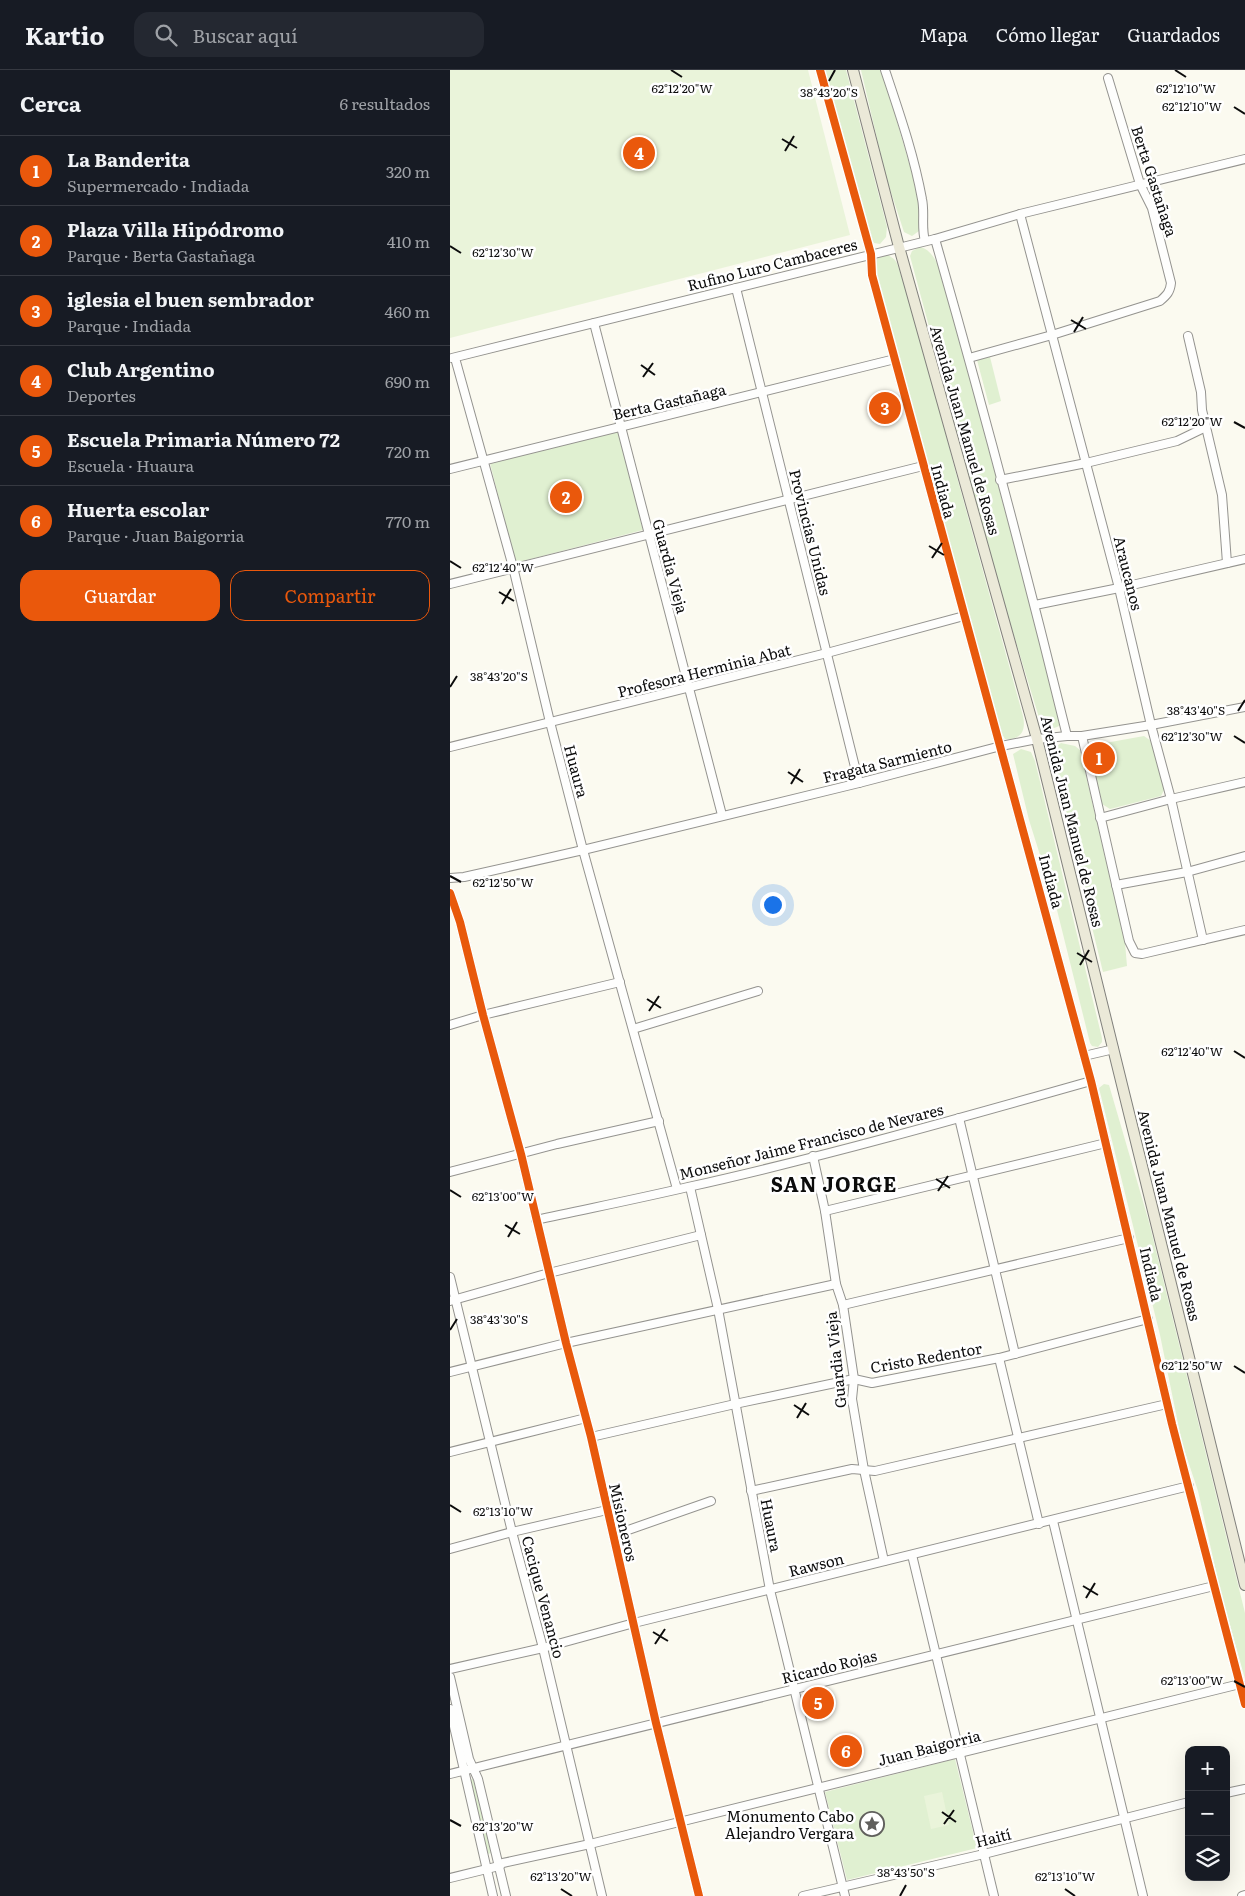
<!DOCTYPE html>
<html lang="es">
<meta charset="utf-8">
<style>
:root{--surface:#171b24;--page:#242831;--text:#f1f3f6;--muted:#9ea1a6;--line:#363941;--accent:#ea580c}
body{margin:0;font-family:Literata,serif;background:var(--page);color:var(--text)}
.controls{position:absolute;right:15px;bottom:15px;display:grid;overflow:hidden;border-radius:10px;box-shadow:0 5px 20px #0002}
.controls button{width:45px;height:45px;display:grid;place-items:center;padding:0;border:0;border-bottom:1px solid var(--line);background:var(--surface);color:var(--text);font:25px sans-serif}
.you{position:absolute;left:322px;top:834px;width:18px;height:18px;margin:-12px;border:4px solid #fff;border-radius:50%;background:#1a73e8;box-shadow:0 0 0 8px #1a73e833}
.badge{display:grid;place-items:center;width:32px;height:32px;border-radius:50%;background:var(--accent);color:#fff;font-size:16px;font-weight:700}
.pin{position:absolute;translate:-50% -50%;border:2px solid #fff;box-shadow:0 1px 5px #0006}
.list{margin:0;padding:0;list-style:none}
h2{display:flex;justify-content:space-between;align-items:center;height:65px;margin:0;padding:0 20px;font-size:21px}
h2 small{font-size:16px;font-weight:400;color:var(--muted)}
.list li{display:grid;grid-template-columns:32px 1fr auto;gap:15px;align-items:center;box-sizing:border-box;height:70px;padding:0 20px;border-top:1px solid var(--line)}
.list b{display:block;font-size:19px;white-space:nowrap}
.list p{margin:0;font-size:16px;white-space:nowrap;color:var(--muted)}
.list em{font-size:16px;font-style:normal;color:var(--muted)}
.actions{display:flex;gap:10px;padding:15px 20px}
.actions a{flex:1;padding:11px 0;border:1px solid var(--accent);border-radius:15px;text-align:center;font-size:18px;color:var(--accent)}
.actions .main{background:var(--accent);color:#fff}
.icon{flex:none;width:28px;height:28px;fill:none;stroke:currentColor;stroke-width:2;stroke-linecap:round;stroke-linejoin:round}
.map{position:relative;flex:none;width:795px;height:1826px;overflow:hidden}
header{display:flex;align-items:center;gap:30px;box-sizing:border-box;height:70px;padding:0 25px;background:var(--surface);border-bottom:1px solid var(--line)}
header strong{font-size:24px}
nav{display:flex;gap:28px;margin-inline-start:auto;font-size:18px}
.search{width:350px;height:45px;background:var(--page);display:flex;align-items:center;gap:12px;box-sizing:border-box;padding:0 18px;border-radius:15px;color:var(--muted);font-size:19px}
main{display:flex}
aside{flex:1;background:var(--surface)}
.map>svg:first-child{display:block}
.green{fill:#e0f0d1}
.pitch{fill:#eaf4da}
.lines{fill:none;stroke-linecap:round;stroke-linejoin:round}
.minor-casing{stroke:#94938f;stroke-width:10}
.major-casing{stroke:#81807c;stroke-width:12}
.minor{stroke:#fefefd;stroke-width:8}
.major{stroke:#ebe9d8;stroke-width:10}
.cycleway-casing{stroke:#fff;stroke-width:11}
.cycleway{stroke:#e8590c;stroke-width:8}
.ticks{fill:none;stroke:#0c0c0c;stroke-width:2}
.labels{text-anchor:middle;dominant-baseline:central;stroke-width:5;stroke-linejoin:round;paint-order:stroke}
.street-label{font-size:15px;fill:#0c0c0c;stroke:#fff}
.poi-label{font-size:15px;fill:#0c0c0c;stroke:#fff;text-anchor:end}
.district-label{font-size:20px;font-weight:bold;letter-spacing:1px;fill:#0c0c0c;stroke:#fff}
.ticks-label{font-size:12px;text-anchor:middle;fill:#0c0c0c;stroke:#fff;stroke-width:5;stroke-linejoin:round;paint-order:stroke}
</style>
<header>
<strong>Kartio</strong>
<div class="search"><svg class="icon" aria-label="search" viewBox="0 0 24 24"><circle cx="10" cy="10" r="6"/><path d="M15 15l6 6"/></svg>Buscar aquí</div>
<nav><a>Mapa</a><a>Cómo llegar</a><a>Guardados</a></nav>
</header>
<main>
<aside>
<h2>Cerca<small>6 resultados</small></h2>
<ul class="list">
<li><span class="badge">1</span><div><b>La Banderita</b><p>Supermercado · Indiada</p></div><em>320 m</em></li>
<li><span class="badge">2</span><div><b>Plaza Villa Hipódromo</b><p>Parque · Berta Gastañaga</p></div><em>410 m</em></li>
<li><span class="badge">3</span><div><b>iglesia el buen sembrador</b><p>Parque · Indiada</p></div><em>460 m</em></li>
<li><span class="badge">4</span><div><b>Club Argentino</b><p>Deportes</p></div><em>690 m</em></li>
<li><span class="badge">5</span><div><b>Escuela Primaria Número 72</b><p>Escuela · Huaura</p></div><em>720 m</em></li>
<li><span class="badge">6</span><div><b>Huerta escolar</b><p>Parque · Juan Baigorria</p></div><em>770 m</em></li>
</ul>
<div class="actions"><a class="main">Guardar</a><a>Compartir</a></div>
</aside>
<div class="map">
<svg width="795" height="1826" viewBox="0 0 795 1826">
<rect width="100%" height="100%" fill="#fbfaf0"/>
<g class="green">
<polygon points="372,0 396,0 437,157 436,167 430,174 424,173 421,170"/>
<polygon points="411,0 432,0 468,124 470,152 469,161 462,166 454,162 436,107"/>
<path d="M470 177C487 181 491 205 496 219L598 603 610 651 609 656C602 660 597 659 591 654L550 520 460 186 462 181Z"/>
<path d="M438 185 444 189 447 193 470 264 505 400 573 646C576 660 572 670 555 669L552 664 467 363 425 201 427 189 431 186Z"/>
<polygon points="540,287 551,331 539,335 527,290"/>
<polygon points="444,324 449,343 425,350 421,333"/>
<polygon points="168,360 193,460 65,493 40,393"/>
<polygon points="694,666 701,671 714,720 711,726 660,739 652,734 640,682 644,675"/>
<polygon points="611,673 625,676 630,680 675,873 677,896 653,902 602,694 606,677"/>
<polygon points="571,679 581,682 585,691 652,968 652,972 648,977 642,976 640,973 606,836 579,750 563,684"/>
<polygon points="654,1014 659,1015 699,1152 795,1543 795,1609 770,1519 748,1421 732,1373 710,1265 649,1018"/>
<polygon points="505,1689 527,1778 397,1810 375,1722"/>
<polygon points="23,1709 41,1783 35,1785 16,1711"/>
</g>
<g class="pitch">
<polygon points="0,0 358,0 400,165 0,268"/>
<polygon points="492,1722 499,1755 481,1759 474,1726"/>
</g>
<g class="lines">
<defs>
<g id="minor">
<polyline points="370,0 421,184 422,205 641,1011 722,1354 795,1634"/>
<path d="M435 0C449 42 464 85 472 129 475 143 471 157 475 171"/>
<polyline points="570,144 669,518 701,655 721,729 753,870"/>
<path d="M485 169C532 333 576 499 617 666"/>
<polyline points="286,218 409,713"/>
<polyline points="144,253 272,745"/>
<polyline points="738,266 751,322 752,340 772,425 777,493"/>
<polyline points="2,288 485,169 570,144 795,89"/>
<polyline points="5,288 63,497 100,652 133,780 227,1119"/>
<path d="M519 288 602 265 710 231C717 225 720 222 721 213L702 138 690 114 658 8"/>
<polyline points="0,399 445,289"/>
<polyline points="550,410 636,393 727,371 756,357"/>
<polyline points="0,514 473,396"/>
<polyline points="585,535 669,518 795,489"/>
<polyline points="632,666 679,871 685,883 692,884 795,860"/>
<polyline points="0,677 377,583 514,546"/>
<polyline points="650,748 721,729 795,712"/>
<polyline points="0,808 14,807 133,780 409,713 551,676 587,669 617,666 632,666 701,655 795,637"/>
<polyline points="666,815 737,802 795,786"/>
<polyline points="0,823 10,852 33,945 71,1084 116,1273 141,1367 206,1653 249,1826"/>
<polyline points="0,955 33,945 170,912"/>
<polyline points="183,959 308,921"/>
<polyline points="634,986 664,979"/>
<polyline points="509,1048 565,1284"/>
<polyline points="363,1086 375,1141 386,1214 393,1235 404,1309 402,1329 414,1400 434,1491"/>
<polyline points="0,1102 107,1074 209,1051"/>
<polyline points="240,1117 268,1239 320,1520 395,1826"/>
<polyline points="375,1141 656,1073"/>
<path d="M86 1150C136 1139 187 1129 238 1117 373 1087 507 1049 641 1011"/>
<polyline points="0,1207 62,1462 93,1578 152,1826"/>
<polyline points="0,1231 99,1203 251,1165"/>
<polyline points="393,1235 679,1168"/>
<polyline points="549,1288 589,1454"/>
<polyline points="0,1302 116,1273 386,1214"/>
<polyline points="141,1367 285,1334 404,1309 422,1313 549,1288 698,1249"/>
<polyline points="0,1382 136,1348"/>
<polyline points="301,1421 402,1399 425,1401 717,1334"/>
<polyline points="603,1451 693,1826"/>
<polyline points="164,1465 261,1431"/>
<polyline points="0,1479 62,1462 157,1440"/>
<polyline points="462,1485 544,1826"/>
<polyline points="0,1599 93,1578 184,1553 739,1416"/>
<polyline points="0,1607 19,1689 28,1709 56,1826"/>
<polyline points="0,1639 43,1826"/>
<polyline points="0,1704 764,1516"/>
<polyline points="776,1723 795,1719"/>
<polyline points="0,1808 49,1796 53,1793 140,1774 790,1614"/>
<polyline points="353,1826 534,1784 739,1732"/>
<polyline points="792,1826 795,1825"/>
</g>
<polyline id="major" points="403,0 449,177 587,669 795,1515"/>
</defs>
<use href="#minor" class="minor-casing"/>
<use href="#major" class="major-casing"/>
<use href="#minor" class="minor"/>
<use href="#major" class="major"/>
<defs>
<g id="cycleway">
<polyline points="370,0 421,184 422,205 641,1011 722,1354 795,1634"/>
<polyline points="0,823 10,852 33,945 71,1084 116,1273 141,1367 206,1653 249,1826"/>
</g>
</defs>
<use href="#cycleway" class="cycleway-casing"/>
<use href="#cycleway" class="cycleway"/>
</g>
<path class="ticks" d="M221 0 232 7M725 0 736 7M379 11 385 0M784 37 795 44M332 69 347 78M335 81 344 66M0 176 11 183M621 250 636 259M624 262 633 247M191 295 205 305M193 307 203 293M784 352 795 358M479 476 494 485M482 488 492 473M0 491 11 498M49 522 64 531M52 534 61 519M0 617 7 606M788 641 795 630M784 666 795 673M338 702 353 712M341 714 350 699M0 806 11 812M627 883 642 892M630 895 639 880M197 929 211 938M199 941 209 926M784 981 795 988M486 1109 500 1118M0 1120 11 1127M488 1121 498 1106M55 1155 70 1164M58 1167 67 1152M0 1260 7 1249M784 1296 795 1303M344 1335 359 1345M347 1348 356 1333M0 1435 11 1442M633 1516 648 1525M636 1528 645 1513M203 1562 218 1571M205 1574 215 1559M784 1611 795 1617M492 1742 506 1752M0 1750 11 1756M494 1754 504 1740M111 1819 122 1826M615 1819 625 1826M450 1826 456 1815"/>
<defs>
<symbol id="sight-ring" viewBox="-11 -11 22 22"><circle r="9.5" fill="#fff" stroke="#605f5c" stroke-width="1.5"/><path d="M0-6L1.8-2.2L6-1.7L2.9 1.2L3.7 5.4L0 3.3L-3.7 5.4L-2.9 1.2L-6-1.7L-1.8-2.2Z" fill="#605f5c"/></symbol>
</defs>
<g fill-rule="evenodd">
<use href="#sight-ring" x="408" y="1740" width="28" height="28"/>
</g>
<g class="labels">
<g class="street-label">
<text transform="translate(705 111) rotate(72)">Berta Gastañaga</text>
<text transform="translate(322 194) rotate(-14)">Rufino Luro Cambaceres</text>
<text transform="translate(219 331) rotate(-13)">Berta Gastañaga</text>
<text transform="translate(516 360) rotate(74)">Avenida Juan Manuel de Rosas</text>
<text transform="translate(494 421) rotate(75)">Indiada</text>
<text transform="translate(361 462) rotate(76)">Provincias Unidas</text>
<text transform="translate(221 496) rotate(75)">Guardia Vieja</text>
<text transform="translate(679 503) rotate(76)">Araucanos</text>
<text transform="translate(254 600) rotate(-14)">Profesora Herminia Abat</text>
<text transform="translate(437 691) rotate(-14)">Fragata Sarmiento</text>
<text transform="translate(127 701) rotate(75)">Huaura</text>
<text transform="translate(623 751) rotate(76)">Avenida Juan Manuel de Rosas</text>
<text transform="translate(602 811) rotate(75)">Indiada</text>
<text transform="translate(361 1071) rotate(-14)">Monseñor Jaime Francisco de Nevares</text>
<text transform="translate(720 1145) rotate(76)">Avenida Juan Manuel de Rosas</text>
<text transform="translate(702 1204) rotate(77)">Indiada</text>
<text transform="translate(476 1287) rotate(-10)">Cristo Redentor</text>
<text transform="translate(385 1290) rotate(-96)">Guardia Vieja</text>
<text transform="translate(174 1452) rotate(77)">Misioneros</text>
<text transform="translate(322 1455) rotate(79)">Huaura</text>
<text transform="translate(366 1494) rotate(-14)">Rawson</text>
<text transform="translate(94 1527) rotate(75)">Cacique Venancio</text>
<text transform="translate(379 1596) rotate(-14)">Ricardo Rojas</text>
<text transform="translate(479 1677) rotate(-14)">Juan Baigorria</text>
<text transform="translate(543 1767) rotate(-14)">Haití</text>
</g>
<g class="poi-label">
<text x="404" y="1745">Monumento Cabo<tspan x="404" dy="17">Alejandro Vergara</tspan></text>
</g>
<g class="district-label">
<text x="384" y="1113">SAN JORGE</text>
</g>
</g>
<g class="ticks-label">
<text x="736" y="23">62°12'10"W</text>
<text x="232" y="23">62°12'20"W</text>
<text x="379" y="27">38°43'20"S</text>
<text x="742" y="41">62°12'10"W</text>
<text x="53" y="187">62°12'30"W</text>
<text x="742" y="356">62°12'20"W</text>
<text x="53" y="502">62°12'40"W</text>
<text x="49" y="611">38°43'20"S</text>
<text x="746" y="645">38°43'40"S</text>
<text x="742" y="671">62°12'30"W</text>
<text x="53" y="817">62°12'50"W</text>
<text x="742" y="986">62°12'40"W</text>
<text x="53" y="1131">62°13'00"W</text>
<text x="49" y="1254">38°43'30"S</text>
<text x="742" y="1300">62°12'50"W</text>
<text x="53" y="1446">62°13'10"W</text>
<text x="742" y="1615">62°13'00"W</text>
<text x="53" y="1761">62°13'20"W</text>
<text x="456" y="1807">38°43'50"S</text>
<text x="111" y="1811">62°13'20"W</text>
<text x="615" y="1811">62°13'10"W</text>
</g>
</svg>
<div class="controls">
<button>+</button>
<button>−</button>
<button><svg class="icon" aria-label="layers" viewBox="0 0 24 24"><path d="M12 4l9 5-9 5-9-5zM3 14l9 5 9-5"/></svg></button>
</div>
<div class="you"></div>
<div class="pin badge" style="left:649px;top:688px">1</div>
<div class="pin badge" style="left:116px;top:427px">2</div>
<div class="pin badge" style="left:435px;top:338px">3</div>
<div class="pin badge" style="left:189px;top:83px">4</div>
<div class="pin badge" style="left:368px;top:1633px">5</div>
<div class="pin badge" style="left:396px;top:1681px">6</div>
</div>
</main>
